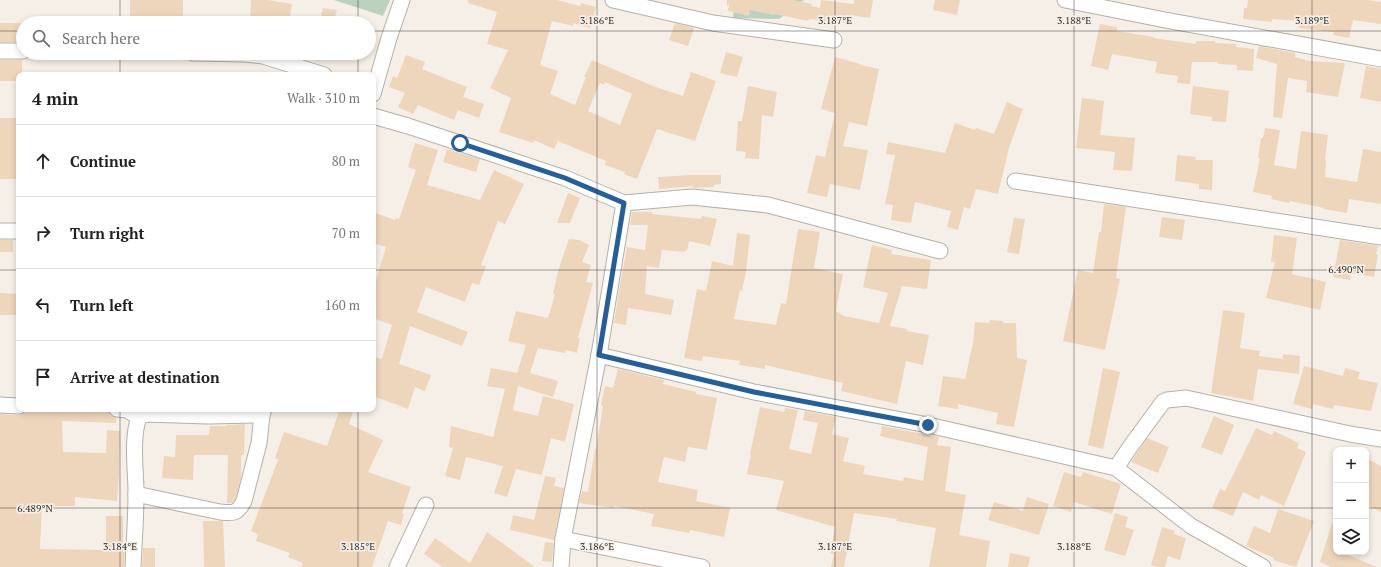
<!DOCTYPE html>
<meta charset="utf-8">
<style>
:root{--surface:#fff;--page:#f6f6f6;--text:#222;--muted:#767676;--line:#e0e0e0}
body{margin:0;font-family:"PT Serif",serif;background:var(--page);color:var(--text)}
.controls{position:absolute;right:12px;bottom:12px;display:grid;overflow:hidden;border-radius:8px;box-shadow:0 2px 6px #0003}
.controls button{width:36px;height:36px;display:grid;place-items:center;padding:0;border:0;border-bottom:1px solid var(--line);background:var(--surface);color:var(--text);font:20px sans-serif}
.stop{position:absolute;width:12px;height:12px;margin:-9px;border:3px solid #265f97;border-radius:50%;background:#fff}
.stop.end{background:#265f97;border-color:#fff;box-shadow:0 1px 4px #0008}
.list{margin:0;padding:0;list-style:none}
h2{display:flex;justify-content:space-between;align-items:center;height:52px;margin:0;padding:0 16px;font-size:17px}
h2 small{font-size:13px;font-weight:400;color:var(--muted)}
.list li{display:grid;grid-template-columns:26px 1fr auto;gap:12px;align-items:center;box-sizing:border-box;height:72px;padding:0 16px;border-top:1px solid var(--line)}
.list b{display:block;font-size:15px;white-space:nowrap}
.list em{font-size:13px;font-style:normal;color:var(--muted)}
.icon{flex:none;width:22px;height:22px;fill:none;stroke:currentColor;stroke-width:2;stroke-linecap:round;stroke-linejoin:round}
.map{position:relative;flex:none;width:1381px;height:567px;overflow:hidden}
.search{position:absolute;background:var(--surface);box-shadow:0 2px 6px #0003;left:16px;top:16px;width:360px;height:44px;display:flex;align-items:center;gap:10px;box-sizing:border-box;padding:0 14px;border-radius:22px;color:var(--muted);font-size:15px}
.panel{position:absolute;background:var(--surface);box-shadow:0 2px 6px #0003;left:16px;top:72px;width:360px;height:340px;border-radius:8px}
.map>svg:first-child{display:block}
.green{fill:#bad2be}
.building{fill:#eed6bd;fill-rule:evenodd}
.lines{fill:none;stroke-linecap:round;stroke-linejoin:round}
.minor-casing{stroke:#b6b0a9;stroke-width:17}
.minor{stroke:#fff;stroke-width:15}
.route{stroke:#265f97;stroke-width:5}
.ticks{fill:none;stroke:#2e2b28;stroke-width:1;stroke-opacity:0.45}
.ticks-label{font-size:10px;text-anchor:middle;fill:#2e2b28;stroke:#f6efe8;stroke-width:3.5;stroke-linejoin:round;paint-order:stroke}
</style>
<div class="map">
<svg width="1381" height="567" viewBox="0 0 1381 567">
<rect width="100%" height="100%" fill="#f6efe8"/>
<g class="green">
<polygon points="334,0 390,0 383,16"/>
<polygon points="735,0 804,0 779,19 733,18"/>
</g>
<g class="building">
<polygon points="130,0 183,0 183,19 168,18 168,23 130,23"/>
<polygon points="251,0 268,0 292,4 289,23 250,23"/>
<path d="M468 0H557L580 6 581 3 596 7 590 28 573 23V26L552 21 540 65 558 71 550 94 575 105 586 77H584L592 60 653 86 683 96 691 72 716 81 695 141 657 129 637 179 624 174 625 172 605 165 606 161 558 141 554 149 534 140 533 143 499 132 511 98 490 88 508 50 487 44 497 12 468 3ZM605 82 632 94 620 125 588 111 600 83 604 85Z"/>
<polygon points="727,0 793,0 812,4 811,6 820,8 821,0 854,4 854,0 873,0 870,18 850,15 849,23 809,19 808,21 774,14 774,15 750,10 749,16 728,11 729,5 727,5"/>
<polygon points="935,0 960,0 957,15 933,10"/>
<polygon points="1248,0 1367,0 1381,2 1381,24 1353,20 1349,38 1333,35 1334,32 1299,28 1300,21 1272,19 1272,22 1243,19 1244,8 1247,8"/>
<polygon points="323,8 337,10 333,23 319,23"/>
<polygon points="0,23 21,23 22,42 0,42"/>
<polygon points="675,23 694,28 688,46 669,40"/>
<polygon points="1100,24 1117,27 1117,31 1154,37 1153,38 1196,44 1196,41 1215,41 1215,43 1236,44 1236,47 1254,49 1253,71 1237,70 1237,65 1218,64 1218,62 1192,62 1190,84 1177,83 1178,76 1155,73 1157,62 1112,54 1108,70 1091,66"/>
<polygon points="1259,46 1295,53 1295,57 1309,61 1345,63 1338,97 1306,92 1307,81 1288,78 1282,118 1273,117 1277,64 1256,58"/>
<polygon points="726,52 743,57 737,77 720,73"/>
<polygon points="406,55 425,62 422,69 467,87 463,97 484,104 479,118 458,110 454,120 418,105 413,114 398,107 405,93 389,87 393,76 397,78"/>
<polygon points="835,57 860,64 860,65 879,69 867,126 849,122 843,146 868,150 860,190 830,184 827,197 807,193 816,155 825,157 835,113 821,109"/>
<polygon points="0,60 22,60 22,75 19,75 19,81 0,81"/>
<polygon points="1366,66 1381,69 1381,102 1360,98"/>
<polygon points="748,86 777,92 773,117 762,115 759,159 745,158 746,152 736,151 738,121 742,121"/>
<polygon points="1193,86 1229,91 1226,122 1212,121 1212,117 1190,114"/>
<polygon points="1082,98 1104,101 1100,135 1135,138 1132,171 1113,170 1115,152 1076,148"/>
<polygon points="1007,102 1023,109 1009,148 998,194 976,189 970,209 964,207 958,230 947,227 951,211 915,202 911,223 891,220 893,205 885,204 895,155 886,154 888,142 945,153 955,123 975,130 976,128 994,134"/>
<polygon points="0,118 19,118 19,132 16,132 17,179 0,179"/>
<polygon points="1265,128 1280,130 1274,165 1296,169 1301,131 1328,135 1325,160 1326,160 1325,177 1357,182 1363,149 1381,152 1381,204 1349,199 1347,213 1324,209 1324,208 1290,201 1289,203 1271,199 1272,196 1253,192 1260,158 1258,158 1261,138 1263,138"/>
<polygon points="415,143 438,150 427,185 480,200 494,170 524,184 505,224 498,221 481,265 486,266 479,285 472,283 465,302 426,287 417,312 468,332 462,346 410,326 399,364 431,375 425,391 415,387 408,409 373,396 373,356 381,359 382,358 392,325 373,318 373,290 386,247 373,243 373,212 395,220 396,218 399,219 416,170 408,167"/>
<polygon points="447,149 480,159 476,172 443,162"/>
<polygon points="1177,155 1196,157 1195,160 1213,160 1212,190 1199,189 1199,184 1175,181"/>
<polygon points="691,175 721,175 721,184 714,185 714,187 693,188 693,186 659,189 658,177"/>
<polygon points="568,193 580,198 570,223 557,223"/>
<polygon points="1104,204 1126,207 1116,278 1120,279 1105,350 1063,341 1078,270 1093,273 1099,232 1101,232"/>
<polygon points="632,212 652,212 652,214 701,219 702,216 717,219 710,246 689,241 687,251 685,250 685,252 662,250 659,268 647,266 645,294 674,300 671,315 628,308 626,325 614,323 619,291 627,247 645,250 648,225 630,225"/>
<polygon points="1162,217 1185,220 1182,240 1159,237"/>
<polygon points="1014,218 1025,219 1019,254 1007,252"/>
<polygon points="798,229 820,232 814,268 843,274 836,311 844,316 879,323 888,293 863,287 872,245 892,250 891,254 931,260 927,289 902,286 890,326 907,329 907,331 929,335 923,365 906,361 897,404 841,391 843,383 765,365 765,369 739,365 740,361 703,356 702,361 684,358 697,289 706,291 712,261 733,266 737,233 750,235 746,272 742,291 740,290 734,319 776,325 781,303 786,304"/>
<polygon points="1274,235 1297,238 1292,274 1326,282 1320,310 1266,298 1275,262 1271,262"/>
<polygon points="569,239 579,240 589,245 582,262 591,265 586,282 593,283 578,338 580,338 577,353 566,350 565,353 538,348 530,373 558,381 553,397 518,386 513,410 538,416 543,396 574,404 565,442 551,438 542,475 516,469 507,497 494,493 503,466 466,457 460,480 445,476 453,448 449,447 451,426 493,437 505,389 487,386 491,368 517,373 526,345 508,341 516,311 548,318 555,294 553,294 558,271"/>
<rect x="0" y="240" width="13" height="12"/>
<polygon points="1340,240 1378,246 1376,254 1378,255 1374,277 1351,273 1350,280 1333,277"/>
<polygon points="0,293 19,294 19,315 0,315"/>
<polygon points="1223,310 1245,313 1240,348 1260,351 1259,356 1283,359 1283,354 1300,356 1299,374 1258,369 1253,401 1211,393"/>
<polygon points="990,320 1003,321 1003,323 1016,323 1017,358 1027,360 1014,427 996,424 998,413 958,404 958,409 938,406 943,376 965,379 973,343 975,322 989,323"/>
<polygon points="1304,366 1343,376 1345,368 1360,372 1358,379 1378,383 1371,411 1334,405 1333,409 1313,404 1312,409 1293,404"/>
<polygon points="1103,368 1120,372 1103,449 1088,445"/>
<polygon points="618,369 664,380 663,384 696,392 696,394 717,398 707,450 688,447 685,462 664,457 658,482 698,490 696,501 730,508 724,537 690,530 689,533 651,526 654,514 614,506 614,508 579,503 582,491 588,492 595,449 596,449 603,406 601,405 605,386 613,388"/>
<polygon points="760,407 784,412 785,408 798,410 789,449 811,454 818,423 803,420 805,411 836,417 832,434 849,438 843,461 865,466 863,474 903,481 904,477 923,481 928,447 880,436 882,426 939,437 937,445 951,447 945,491 966,495 959,535 990,541 986,567 929,567 936,528 896,521 897,519 854,513 844,567 831,567 834,554 830,553 835,527 776,510 784,481 747,474 751,454 750,454"/>
<polygon points="27,409 78,409 108,411 111,416 116,418 116,423 62,421 63,452 106,453 107,430 120,431 119,476 117,501 75,497 75,506 42,506 40,549 106,550 106,516 123,516 123,548 125,548 124,567 0,567 0,414 19,415 23,414"/>
<polygon points="340,409 353,412 349,424 383,440 368,472 411,487 402,513 404,514 401,525 388,521 372,567 302,567 303,563 288,557 290,553 256,541 258,534 251,531 278,460 275,458 284,432 327,446"/>
<polygon points="1214,416 1234,425 1222,455 1201,447"/>
<polygon points="245,424 244,455 241,455 241,478 236,498 232,503 227,503 228,455 194,455 193,480 162,478 164,456 175,457 176,435 209,435 210,426 227,426 227,425"/>
<polygon points="1256,428 1272,435 1274,431 1299,443 1297,448 1306,452 1284,506 1261,495 1259,500 1243,492 1233,516 1212,508 1220,489 1225,491"/>
<polygon points="1147,438 1169,447 1158,473 1131,462"/>
<polygon points="1366,458 1381,466 1381,512 1366,504"/>
<polygon points="1064,472 1081,477 1083,472 1121,484 1112,514 1074,502 1071,512 1053,506"/>
<polygon points="545,476 556,478 554,486 564,488 554,540 510,530 513,515 534,520"/>
<polygon points="1027,497 1049,504 1039,535 988,520 994,502 1023,511"/>
<polygon points="1278,509 1314,521 1296,567 1273,560 1274,558 1246,546 1254,526 1270,533"/>
<polygon points="1115,513 1128,517 1125,527 1134,530 1125,556 1104,550"/>
<polygon points="1333,520 1336,521 1336,552 1341,552 1377,567 1331,567 1320,562"/>
<polygon points="203,521 223,521 225,567 204,567"/>
<polygon points="1162,527 1175,531 1174,534 1186,538 1180,560 1168,556 1165,567 1157,567 1151,565"/>
<polygon points="487,532 535,567 442,567 424,554 435,538 470,563"/>
<polygon points="545,542 554,543 552,562 542,561"/>
<polygon points="143,548 155,548 155,567 142,567"/>
<polygon points="1010,553 1030,557 1028,567 1008,567"/>
</g>
<g class="lines">
<defs>
<g id="minor">
<polyline points="613,0 713,23 834,40"/>
<polyline points="1065,0 1165,20 1381,59"/>
<polyline points="0,51 23,51"/>
<polyline points="193,53 244,54 263,56 324,75"/>
<polyline points="373,94 389,38 402,0"/>
<polyline points="373,116 408,126 565,178 624,203 692,197 768,205 940,251"/>
<polyline points="1015,181 1381,237"/>
<polyline points="0,231 19,231"/>
<polyline points="599,355 754,392 928,425 1116,468 1191,526 1263,567"/>
<polyline points="0,405 19,406"/>
<polyline points="117,409 127,410 139,417"/>
<polyline points="1116,468 1130,447 1163,402 1167,400 1186,398 1350,434 1381,439"/>
<path d="M136 494 220 512C234 513 237 514 244 501L259 443 262 415"/>
<polyline points="563,539 702,567"/>
<path d="M133 567C134 543 136 518 136 493 136 470 131 439 139 417L146 414 208 416 262 415 264 409"/>
<polyline points="397,567 426,505"/>
<polyline points="561,567 563,539 599,355 624,203"/>
</g>
</defs>
<use href="#minor" class="minor-casing"/>
<use href="#minor" class="minor"/>
</g>
<g class="lines">
<polyline class="route" points="460,143 565,178 624,203 599,355 754,392 928,425"/>
</g>
<path class="ticks" d="M120 0V23M358 0V23M597 0V567M835 0V567M1074 0V567M1312 0V567M0 31H23M369 31H1381M120 53V75M358 53V75M0 270H19M373 270H1381M120 409V567M358 409V567M0 508H1336M1366 508H1381"/>
<g class="ticks-label">
<text x="597" y="24">3.186°E</text>
<text x="835" y="24">3.187°E</text>
<text x="1074" y="24">3.188°E</text>
<text x="1312" y="24">3.189°E</text>
<text x="1346" y="273">6.490°N</text>
<text x="35" y="512">6.489°N</text>
<text x="120" y="550">3.184°E</text>
<text x="358" y="550">3.185°E</text>
<text x="597" y="550">3.186°E</text>
<text x="835" y="550">3.187°E</text>
<text x="1074" y="550">3.188°E</text>
</g>
</svg>
<div class="controls">
<button>+</button>
<button>−</button>
<button><svg class="icon" aria-label="layers" viewBox="0 0 24 24"><path d="M12 4l9 5-9 5-9-5zM3 14l9 5 9-5"/></svg></button>
</div>
<div class="stop" style="left:460px;top:143px"></div>
<div class="stop end" style="left:928px;top:425px"></div>
<div class="search"><svg class="icon" aria-label="search" viewBox="0 0 24 24"><circle cx="10" cy="10" r="6"/><path d="M15 15l6 6"/></svg>Search here</div>
<section class="panel">
<h2>4 min<small>Walk · 310 m</small></h2>
<ul class="list">
<li><svg class="icon" aria-label="ahead" viewBox="0 0 24 24"><path d="M12 20V5M6 11l6-6 6 6"/></svg><div><b>Continue</b></div><em>80 m</em></li>
<li><svg class="icon" aria-label="right" viewBox="0 0 24 24"><path d="M7 20v-9h11M14 6l5 5-5 5"/></svg><div><b>Turn right</b></div><em>70 m</em></li>
<li><svg class="icon" aria-label="left" viewBox="0 0 24 24"><path d="M17 20v-9H6M10 6l-5 5 5 5"/></svg><div><b>Turn left</b></div><em>160 m</em></li>
<li><svg class="icon" aria-label="arrive" viewBox="0 0 24 24"><path d="M6 21V4h12l-3 4 3 4H6"/></svg><div><b>Arrive at destination</b></div></li>
</ul>
</section>
</div>
